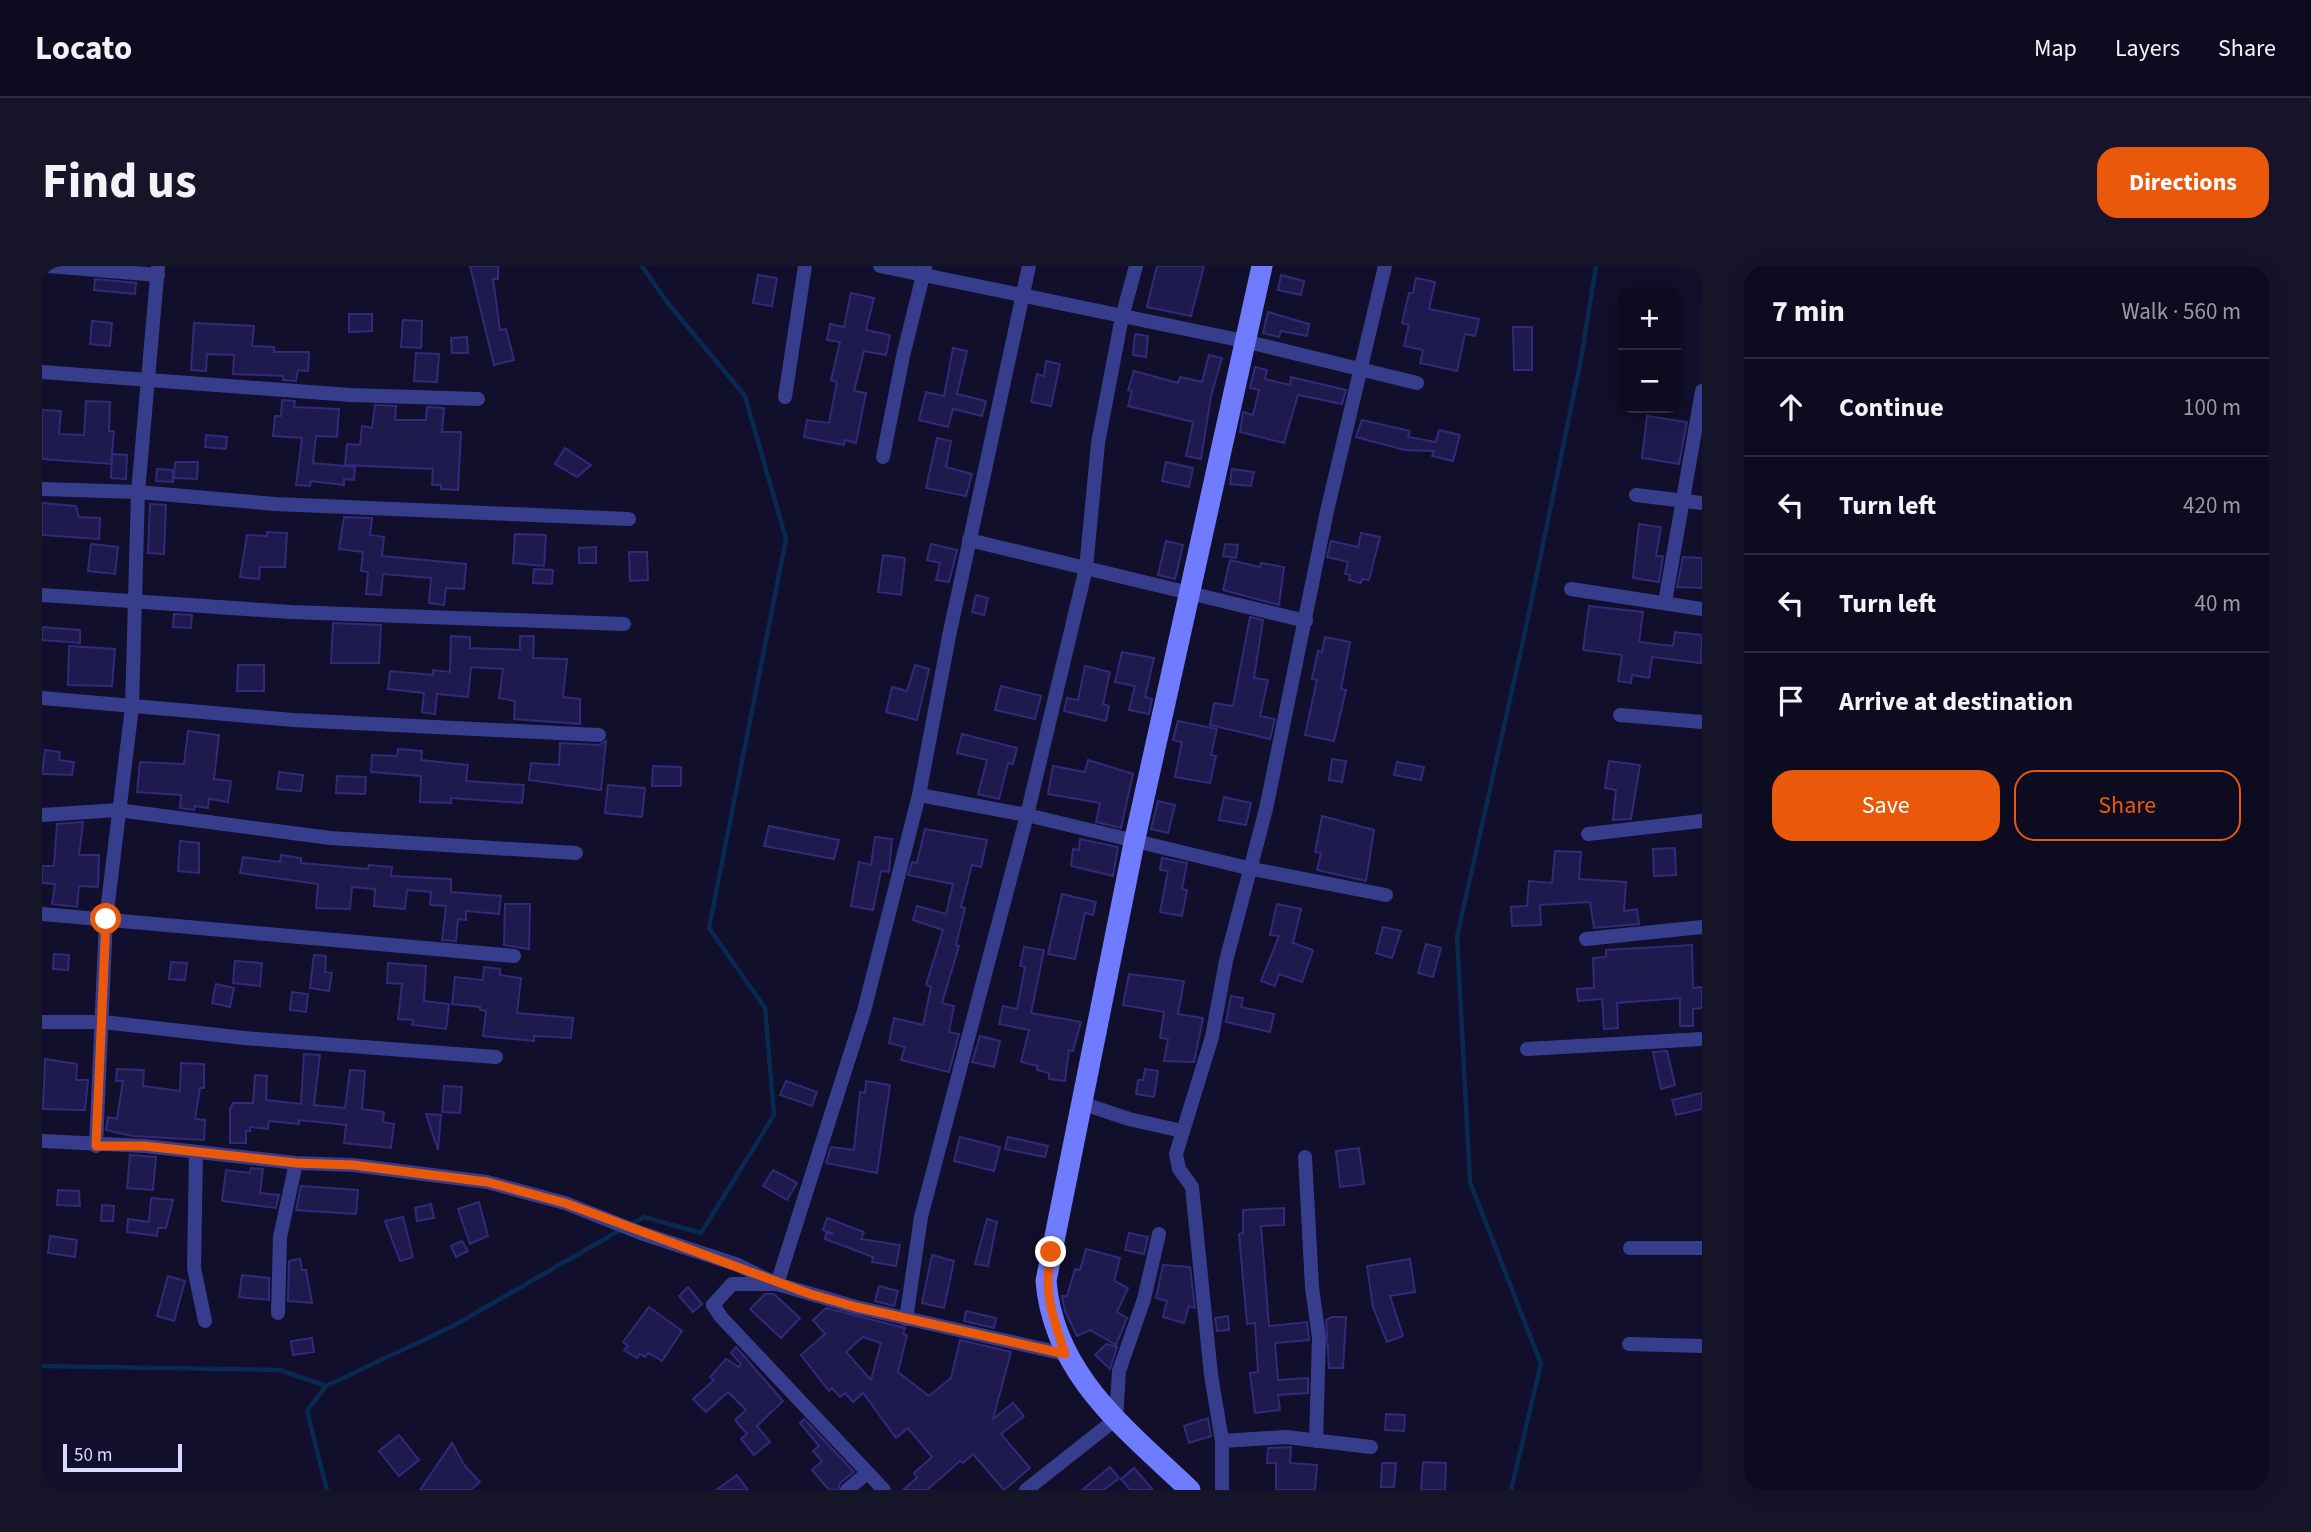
<!DOCTYPE html>
<meta charset="utf-8">
<style>
:root{--surface:#0d0b20;--page:#161429;--text:#f1f3f6;--muted:#9a9ba5;--line:#2d2b3e;--accent:#ea580c}
body{margin:0;font-family:"Source Sans 3",sans-serif;background:var(--page);color:var(--text)}
.controls{position:absolute;right:21px;top:21px;display:grid;overflow:hidden;border-radius:14px;box-shadow:0 4px 18px #0003}
.controls button{width:63px;height:63px;display:grid;place-items:center;padding:0;border:0;border-bottom:2px solid var(--line);background:var(--surface);color:var(--text);font:35px sans-serif}
.scale{position:absolute;left:21px;bottom:18px;width:119px;box-sizing:border-box;padding-left:7px;border:4px solid #d9d9ff;border-top:0;font-size:19px;line-height:24px;white-space:nowrap;color:#d9d9ff;-webkit-text-stroke:5px #110f2b;paint-order:stroke}
.stop{position:absolute;width:21px;height:21px;margin:-16px;border:5px solid #ea580c;border-radius:50%;background:#fff}
.stop.end{background:#ea580c;border-color:#fff;box-shadow:0 2px 7px #0008}
.list{margin:0;padding:0;list-style:none}
h2{display:flex;justify-content:space-between;align-items:center;height:91px;margin:0;padding:0 28px;font-size:30px}
h2 small{font-size:23px;font-weight:400;color:var(--muted)}
.list li{display:grid;grid-template-columns:46px 1fr auto;gap:21px;align-items:center;box-sizing:border-box;height:98px;padding:0 28px;border-top:2px solid var(--line)}
.list b{display:block;font-size:26px;white-space:nowrap}
.list em{font-size:23px;font-style:normal;color:var(--muted)}
.actions{display:flex;gap:14px;padding:21px 28px}
.actions a{flex:1;padding:16px 0;border:2px solid var(--accent);border-radius:21px;text-align:center;font-size:24px;color:var(--accent)}
.actions .main{background:var(--accent);color:#fff}
.icon{flex:none;width:38px;height:38px;fill:none;stroke:currentColor;stroke-width:2;stroke-linecap:round;stroke-linejoin:round}
.map{position:relative;flex:none;width:1660px;height:1224px;overflow:hidden;border-radius:21px}
header{display:flex;align-items:center;gap:42px;box-sizing:border-box;height:98px;padding:0 35px;background:var(--surface);border-bottom:2px solid var(--line)}
header strong{font-size:33px}
nav{display:flex;gap:38px;margin-inline-start:auto;font-size:24px}
.intro{display:flex;align-items:center;justify-content:space-between;box-sizing:border-box;height:168px;padding:0 42px}
h1{margin:0;font-size:49px}
.button{padding:18px 32px;border-radius:21px;background:var(--accent);color:#fff;font-size:24px;font-weight:700}
main{display:flex;gap:42px;padding:0 42px}
aside{flex:1;background:var(--surface);border-radius:21px;box-shadow:0 4px 18px #0003}
.map>svg:first-child{display:block}
.lines{fill:none;stroke-linecap:round;stroke-linejoin:round}
.stream{stroke:#092a50;stroke-width:4.5}
.building{fill:#1e1a4d;stroke:#312a7b;stroke-width:2;fill-rule:evenodd}
.street{stroke:#373d8d;stroke-width:14}
.secondary{stroke:#707cff;stroke-width:21}
.route{stroke:#ea580c;stroke-width:9}
</style>
<header>
<strong>Locato</strong>
<nav><a>Map</a><a>Layers</a><a>Share</a></nav>
</header>
<div class="intro"><h1>Find us</h1><a class="button">Directions</a></div>
<main>
<div class="map">
<svg width="1660" height="1224" viewBox="0 0 1660 1224">
<rect width="100%" height="100%" fill="#110f2b"/>
<g class="lines">
<g class="stream">
<polyline points="588,959 602,951 659,967 732,849 723,742 667,662 744,273 703,130 625,36 600,0"/>
<polyline points="0,1100 238,1104 284,1120 411,1060 580,963"/>
<polyline points="284,1120 265,1145 285,1224"/>
<polyline points="1469,1224 1499,1098 1428,916 1415,671 1483,366 1539,93 1554,0"/>
</g>
</g>
<g class="building">
<polygon points="428,0 456,0 456,13 451,13 458,64 464,63 472,94 452,99"/>
<polygon points="1115,0 1162,0 1149,50 1105,41"/>
<polygon points="716,9 735,12 730,40 711,37"/>
<polygon points="1239,9 1262,15 1259,29 1236,24"/>
<polygon points="1374,12 1393,16 1387,43 1437,53 1433,70 1423,68 1415,105 1378,97 1381,84 1362,80 1367,59 1360,57 1367,27 1371,27"/>
<polygon points="53,13 94,17 93,28 52,24"/>
<polygon points="809,27 832,32 824,64 848,69 844,89 822,85 812,125 824,127 814,177 803,174 802,179 762,171 765,154 787,157 795,116 789,114 798,76 785,74 788,58 802,61"/>
<polygon points="1226,46 1267,58 1265,70 1239,65 1237,71 1221,67"/>
<polygon points="307,48 330,48 330,65 307,66"/>
<polygon points="361,54 380,55 379,82 359,81"/>
<polygon points="50,55 70,57 68,80 48,78"/>
<polygon points="152,57 212,60 210,80 232,81 232,86 267,86 266,105 256,104 254,115 241,114 241,110 191,108 192,89 165,88 164,105 149,104"/>
<polygon points="1471,61 1490,61 1490,104 1472,104"/>
<polygon points="1093,68 1106,70 1104,91 1091,89"/>
<polygon points="425,71 426,87 410,87 409,72"/>
<polygon points="911,82 925,85 915,128 944,135 940,150 911,143 906,161 877,154 884,126 902,130"/>
<polygon points="374,87 397,88 395,116 372,115"/>
<polygon points="1167,89 1180,92 1169,130 1159,193 1144,190 1151,156 1086,140 1090,125 1086,124 1092,105 1136,117 1138,111 1160,116"/>
<polygon points="1004,95 1018,98 1009,140 989,136 995,108 1002,110"/>
<polygon points="1213,101 1225,104 1223,113 1248,119 1249,111 1304,124 1300,138 1256,129 1242,177 1198,166 1201,146 1211,149 1217,124 1208,122"/>
<polygon points="240,134 253,135 252,141 297,143 295,171 274,170 271,197 313,201 312,214 302,213 302,219 269,215 268,220 254,219 260,172 231,170 233,150 239,150"/>
<polygon points="44,135 68,136 67,165 72,165 69,198 0,193 0,144 19,145 17,168 42,169"/>
<polygon points="333,139 354,140 353,154 384,154 385,141 402,142 400,166 419,166 416,224 399,223 399,219 390,219 391,203 303,199 305,178 318,179 320,160 330,162"/>
<polygon points="1605,150 1645,156 1637,198 1600,192"/>
<polygon points="1320,154 1368,165 1366,171 1394,176 1397,164 1418,169 1411,195 1390,190 1392,185 1363,184 1314,171"/>
<polygon points="164,169 185,171 184,183 163,181"/>
<polygon points="895,172 909,175 904,201 930,208 924,230 884,222"/>
<polygon points="523,182 549,199 535,211 513,198"/>
<polygon points="70,188 85,189 84,213 69,212"/>
<polygon points="133,196 156,196 155,213 132,212"/>
<polygon points="1124,196 1151,202 1147,221 1120,215"/>
<polygon points="115,203 131,204 131,216 114,215"/>
<polygon points="1190,203 1212,206 1209,220 1188,218"/>
<polygon points="0,237 34,240 37,251 58,252 57,273 0,269"/>
<polygon points="108,238 124,239 122,288 106,287"/>
<polygon points="302,251 330,252 328,269 342,271 340,290 424,298 422,323 404,322 402,339 387,337 389,312 341,308 339,329 324,328 326,306 319,305 321,286 297,283"/>
<polygon points="1597,258 1619,261 1614,290 1621,290 1617,316 1591,312"/>
<polygon points="225,266 245,267 243,301 218,301 217,313 198,311 205,269 225,270"/>
<polygon points="1319,267 1338,271 1327,314 1320,313 1319,317 1307,314 1308,309 1303,308 1306,296 1285,291 1289,275 1316,281"/>
<polygon points="473,268 504,269 502,300 471,297"/>
<polygon points="1124,275 1141,279 1133,313 1116,309"/>
<polygon points="49,278 76,281 73,308 46,305"/>
<polygon points="889,278 915,284 907,316 894,314 898,297 885,294"/>
<polygon points="1183,278 1196,279 1194,292 1181,290"/>
<polygon points="554,281 554,297 537,297 537,282"/>
<polygon points="587,286 605,286 606,314 588,315"/>
<polygon points="841,289 863,292 859,329 836,326"/>
<polygon points="1641,291 1660,292 1660,322 1635,321"/>
<polygon points="1188,294 1218,301 1219,297 1242,301 1237,339 1181,324"/>
<polygon points="492,303 511,304 510,318 491,317"/>
<polygon points="934,329 946,332 942,349 930,346"/>
<polygon points="1547,340 1601,346 1597,376 1631,380 1633,366 1660,369 1659,397 1610,391 1607,412 1590,409 1589,417 1576,415 1580,389 1541,384"/>
<polygon points="132,348 150,349 149,362 131,361"/>
<polygon points="1208,351 1221,354 1212,412 1226,414 1218,450 1233,453 1228,473 1168,459 1172,437 1191,440"/>
<polygon points="291,357 339,359 337,397 289,397"/>
<polygon points="0,361 38,364 38,377 0,374"/>
<polygon points="409,370 428,371 428,382 478,384 478,370 492,370 491,392 525,393 521,431 538,433 538,458 472,453 473,435 457,432 461,403 429,401 426,431 395,428 393,448 380,446 382,427 346,423 348,405 391,409 391,404 408,406"/>
<polygon points="1283,371 1308,376 1299,423 1304,424 1292,475 1263,469 1275,414 1270,413 1276,385 1280,386"/>
<polygon points="27,380 73,383 70,420 26,419"/>
<polygon points="1080,386 1112,392 1103,431 1110,433 1107,448 1087,444 1093,420 1073,416"/>
<polygon points="196,399 222,399 222,425 195,425"/>
<polygon points="873,399 887,403 875,454 844,446 850,421 865,425"/>
<polygon points="1043,400 1068,406 1061,438 1067,440 1064,455 1022,445 1025,432 1036,434"/>
<polygon points="959,420 999,430 993,453 953,444"/>
<polygon points="1136,455 1175,463 1169,489 1174,490 1168,517 1133,511 1140,476 1131,474"/>
<polygon points="146,465 177,469 172,513 189,515 186,536 167,533 166,542 153,540 152,544 138,542 139,529 95,526 98,496 142,498"/>
<polygon points="920,468 975,482 971,498 966,497 957,533 936,528 945,494 915,487"/>
<polygon points="564,475 559,524 487,514 489,497 517,499 518,477 557,479"/>
<polygon points="356,483 380,485 379,494 426,499 424,515 482,519 480,537 409,532 409,537 378,536 379,510 329,506 330,489 355,490"/>
<polygon points="3,484 18,486 17,494 32,496 30,509 0,508"/>
<polygon points="1290,493 1304,495 1300,516 1287,514"/>
<polygon points="1046,494 1091,508 1079,562 1054,556 1058,537 1006,528 1011,500 1043,506"/>
<polygon points="1567,495 1598,499 1589,553 1571,554 1574,524 1563,522"/>
<polygon points="1355,496 1382,501 1379,514 1352,509"/>
<polygon points="611,500 639,501 639,520 610,520"/>
<polygon points="237,506 261,509 259,525 235,523"/>
<polygon points="295,510 324,511 323,528 294,527"/>
<polygon points="566,519 603,522 600,551 563,547"/>
<polygon points="1182,531 1209,537 1204,559 1177,554"/>
<polygon points="1116,535 1133,539 1126,567 1109,563"/>
<polygon points="1280,550 1332,564 1324,615 1275,604 1279,587 1273,586"/>
<polygon points="41,556 37,589 57,589 56,621 37,620 35,641 10,638 13,618 0,617 0,600 12,600 15,558"/>
<polygon points="727,560 797,574 792,593 722,580"/>
<polygon points="883,563 945,574 939,601 930,599 919,641 923,642 914,679 917,680 900,737 912,740 907,766 917,768 907,806 859,794 863,781 847,777 852,752 881,759 889,721 884,719 901,664 871,654 875,640 904,648 911,618 866,609 870,596 875,597"/>
<polygon points="833,571 850,573 847,606 839,605 831,644 809,640 817,596 829,599"/>
<polygon points="1038,573 1076,581 1071,610 1029,600 1031,583 1037,584"/>
<polygon points="138,575 157,577 157,607 136,605"/>
<polygon points="1633,582 1634,609 1612,610 1611,583"/>
<polygon points="1513,585 1539,586 1537,613 1584,616 1582,645 1595,643 1597,658 1552,662 1548,636 1498,639 1499,659 1470,660 1469,641 1485,640 1487,615 1510,617"/>
<polygon points="239,589 259,592 259,597 326,603 327,599 350,601 349,610 409,613 409,626 459,630 457,648 424,645 424,654 416,653 414,675 400,674 404,640 388,639 389,626 365,624 363,643 332,640 333,623 310,621 308,643 274,642 276,618 198,607 201,591 238,596"/>
<polygon points="1120,592 1145,597 1140,623 1145,624 1140,650 1118,646 1126,605 1118,604"/>
<polygon points="1020,628 1054,636 1051,649 1043,647 1033,693 1006,688"/>
<polygon points="463,638 488,638 487,683 462,679"/>
<polygon points="1235,638 1259,643 1251,677 1271,684 1260,716 1237,708 1233,720 1219,715 1237,670 1228,669"/>
<polygon points="1341,661 1359,665 1350,692 1334,687"/>
<polygon points="1384,678 1399,682 1391,711 1376,707"/>
<polygon points="1650,679 1651,722 1660,721 1660,742 1651,743 1651,760 1638,760 1638,732 1575,737 1576,762 1562,763 1560,733 1536,735 1535,723 1552,722 1551,692 1564,691 1564,684"/>
<polygon points="982,681 1002,684 989,747 1039,756 1031,785 1027,784 1023,815 1007,813 1007,807 995,804 996,800 979,796 987,764 957,758 961,740 975,743 983,701 978,700"/>
<polygon points="12,688 27,689 26,704 11,703"/>
<polygon points="272,689 284,690 283,706 290,707 287,725 268,722"/>
<polygon points="193,695 220,697 218,720 191,717"/>
<polygon points="129,696 145,697 143,714 127,713"/>
<polygon points="346,697 384,700 382,735 407,738 404,763 370,759 371,754 356,753 360,718 345,717"/>
<polygon points="442,701 458,703 458,709 479,712 475,747 531,752 529,772 492,770 492,775 441,770 444,745 438,744 438,741 410,738 413,711 441,714"/>
<polygon points="1087,708 1142,715 1136,748 1161,752 1152,796 1122,795 1126,773 1118,772 1122,746 1081,739"/>
<polygon points="174,718 192,722 188,741 170,737"/>
<polygon points="250,726 266,728 264,746 248,744"/>
<polygon points="1189,730 1201,732 1199,741 1232,748 1228,766 1184,756"/>
<polygon points="938,770 958,775 952,801 930,796"/>
<polygon points="1625,785 1633,819 1619,823 1611,786"/>
<polygon points="262,788 278,789 272,839 303,842 308,804 323,805 320,843 342,846 341,856 352,858 349,882 302,877 304,859 257,854 257,858 227,855 226,863 208,861 208,865 204,865 204,877 188,877 188,843 191,837 211,837 213,809 225,810 224,834 259,838"/>
<polygon points="3,793 35,798 34,814 46,814 43,844 1,843"/>
<polygon points="139,797 162,798 162,822 158,822 153,853 163,854 162,874 90,870 64,864 66,851 75,853 81,815 74,815 75,803 102,804 101,820 138,825"/>
<polygon points="1103,803 1116,805 1112,831 1094,828 1096,814 1101,814"/>
<polygon points="744,815 775,826 770,840 738,829"/>
<polygon points="824,815 848,819 835,907 784,897 789,881 812,884 818,826 823,827"/>
<polygon points="402,820 420,821 418,847 400,846"/>
<polygon points="1660,827 1660,843 1634,849 1630,834"/>
<polygon points="384,848 399,849 396,884"/>
<polygon points="918,871 958,881 952,905 912,895"/>
<polygon points="966,871 1006,880 1003,891 963,883"/>
<polygon points="1317,882 1322,918 1298,921 1294,885"/>
<polygon points="88,889 114,891 111,924 85,922"/>
<polygon points="209,902 221,903 218,927 237,929 234,942 180,935 184,904 208,907"/>
<polygon points="731,904 755,917 745,934 721,920"/>
<polygon points="259,920 316,924 314,948 254,944"/>
<polygon points="16,924 37,925 38,940 15,939"/>
<polygon points="109,932 131,934 124,962 116,962 115,970 85,966 86,953 107,956"/>
<polygon points="437,936 446,970 428,978 416,943"/>
<polygon points="389,938 392,952 375,955 373,942"/>
<polygon points="60,939 72,940 71,955 59,955"/>
<polygon points="1242,942 1242,959 1219,960 1227,1060 1265,1056 1267,1074 1233,1077 1236,1114 1266,1112 1266,1127 1236,1129 1238,1144 1213,1147 1208,1107 1216,1106 1213,1057 1205,1058 1197,968 1201,967 1201,944"/>
<polygon points="361,951 371,991 358,995 343,955"/>
<polygon points="785,952 822,966 819,973 858,979 854,1000 830,996 831,991 783,973 784,967 792,968 781,964"/>
<polygon points="945,953 955,956 946,1000 933,998"/>
<polygon points="1087,967 1106,971 1102,988 1083,984"/>
<polygon points="8,970 35,974 33,991 6,987"/>
<polygon points="420,975 426,985 414,991 409,980"/>
<polygon points="1044,983 1078,992 1072,1015 1086,1022 1075,1046 1085,1052 1074,1079 1048,1064 1035,1070 1023,1045 1020,1030 1025,1030 1033,1003 1038,1004"/>
<polygon points="890,989 912,995 902,1042 880,1037"/>
<polygon points="258,993 260,1004 264,1004 270,1037 246,1035 247,995"/>
<polygon points="1368,993 1373,1026 1348,1030 1361,1070 1345,1076 1331,1041 1325,1000"/>
<polygon points="1121,999 1148,1001 1153,1042 1147,1040 1142,1057 1121,1051 1125,1035 1114,1032"/>
<polygon points="200,1009 227,1012 227,1034 197,1031"/>
<polygon points="126,1010 143,1015 132,1055 115,1050"/>
<polygon points="837,1020 856,1025 852,1040 833,1035"/>
<polygon points="646,1021 660,1038 651,1046 637,1030"/>
<polygon points="723,1028 732,1028 758,1052 739,1072 708,1043"/>
<polygon points="607,1041 640,1065 620,1095 606,1087 603,1091 598,1088 595,1092 582,1084 586,1080 581,1076"/>
<path d="M784 1042 863 1062 861 1068 865 1069 856 1106 887 1130 909 1112 918 1074 969 1086 951 1153 971 1137 982 1150 959 1168 988 1202 962 1224 931 1188 921 1197 918 1195 885 1224H861L875 1212 872 1207 890 1191 866 1162 854 1172 821 1127 811 1136 803 1127 798 1131 790 1122 787 1125 759 1089 783 1068 771 1054ZM821 1071 839 1077 829 1114 804 1086Z"/>
<polygon points="924,1045 954,1052 952,1062 922,1055"/>
<polygon points="1186,1050 1187,1064 1175,1065 1173,1052"/>
<polygon points="1290,1051 1304,1051 1301,1102 1287,1102 1284,1054"/>
<polygon points="270,1072 272,1086 251,1089 249,1075"/>
<polygon points="1064,1078 1075,1081 1068,1103 1053,1089"/>
<polygon points="694,1081 741,1135 715,1160 728,1176 712,1189 699,1173 705,1168 693,1154 704,1144 686,1126 664,1146 651,1133 672,1114 668,1111 684,1093 697,1101 699,1098 689,1087"/>
<polygon points="1344,1148 1363,1149 1362,1165 1343,1164"/>
<polygon points="1166,1152 1169,1170 1147,1177 1142,1160"/>
<polygon points="762,1153 812,1206 798,1217 796,1224 787,1224 770,1204 780,1195 771,1185 777,1180 758,1157"/>
<polygon points="357,1169 377,1194 357,1210 337,1185"/>
<polygon points="410,1177 423,1200 438,1216 429,1224 378,1224"/>
<polygon points="1249,1181 1248,1197 1275,1199 1273,1224 1234,1224 1234,1197 1225,1197 1226,1182"/>
<polygon points="1381,1196 1404,1197 1403,1224 1379,1224"/>
<polygon points="1340,1197 1354,1197 1352,1221 1339,1221"/>
<polygon points="1068,1201 1077,1212 1062,1224 1040,1224"/>
<polygon points="1092,1202 1111,1224 1088,1224 1079,1213"/>
<polygon points="695,1209 706,1224 674,1224"/>
</g>
<g class="lines">
<g class="street">
<polyline points="6,0 116,9"/>
<polyline points="838,0 1202,75 1375,117"/>
<polyline points="0,106 308,129 436,133"/>
<polyline points="743,131 763,0"/>
<polyline points="841,191 861,90 883,1"/>
<polyline points="0,223 96,226 233,238 587,253"/>
<polyline points="1594,229 1660,237"/>
<polyline points="927,274 1264,355"/>
<polyline points="1529,323 1660,343"/>
<polyline points="0,329 249,346 582,358"/>
<polyline points="1623,336 1660,125"/>
<polyline points="0,432 251,454 557,469"/>
<polyline points="1578,449 1660,456"/>
<polyline points="877,529 985,549 1210,603 1344,629"/>
<polyline points="0,549 76,544 288,572 534,587"/>
<polyline points="1546,568 1660,555"/>
<polyline points="0,648 472,690"/>
<polyline points="1544,673 1660,661"/>
<polyline points="0,756 61,756 202,772 454,791"/>
<polyline points="1485,783 1660,773"/>
<polyline points="1039,837 1087,853 1140,865"/>
<polyline points="0,875 103,880 254,897 311,899 445,916 523,937 599,967 696,999 735,1018 822,745 877,529 907,370 987,0"/>
<polyline points="54,880 64,653 90,441 96,226 116,0"/>
<polyline points="154,887 152,1002 163,1055"/>
<polyline points="1263,891 1270,1021 1277,1072 1274,1175"/>
<polyline points="1588,982 1660,982"/>
<polyline points="236,1047 238,971 254,897"/>
<polyline points="864,1053 879,951 985,549 1044,302 1056,177 1080,51 1094,0"/>
<polyline points="1587,1078 1660,1080"/>
<polyline points="1180,1175 1244,1171 1329,1181"/>
<polyline points="805,1224 825,1207"/>
<polyline points="842,1224 679,1051 671,1039 690,1018 735,1018 814,1041 1023,1088"/>
<polyline points="984,1224 1074,1153 1077,1105 1102,1033 1117,968"/>
<polyline points="1180,1224 1180,1175 1169,1109 1150,921 1137,903 1134,888 1170,771 1184,695 1224,543 1285,245 1343,0"/>
</g>
<path class="secondary" d="M1148 1224C1084 1163 1012 1109 1004 1015L1092 577 1220 0"/>
</g>
<g class="lines">
<path class="route" d="M64 653 54 880H103L254 897 311 899 445 916 523 937 768 1028 814 1041 1023 1088C1010 1048 1001 1028 1009 986"/>
</g>
</svg>
<div class="controls">
<button>+</button>
<button>−</button>
</div>
<div class="scale">50 m</div>
<div class="stop" style="left:64px;top:653px"></div>
<div class="stop end" style="left:1009px;top:986px"></div>
</div>
<aside>
<h2>7 min<small>Walk · 560 m</small></h2>
<ul class="list">
<li><svg class="icon" aria-label="ahead" viewBox="0 0 24 24"><path d="M12 20V5M6 11l6-6 6 6"/></svg><div><b>Continue</b></div><em>100 m</em></li>
<li><svg class="icon" aria-label="left" viewBox="0 0 24 24"><path d="M17 20v-9H6M10 6l-5 5 5 5"/></svg><div><b>Turn left</b></div><em>420 m</em></li>
<li><svg class="icon" aria-label="left" viewBox="0 0 24 24"><path d="M17 20v-9H6M10 6l-5 5 5 5"/></svg><div><b>Turn left</b></div><em>40 m</em></li>
<li><svg class="icon" aria-label="arrive" viewBox="0 0 24 24"><path d="M6 21V4h12l-3 4 3 4H6"/></svg><div><b>Arrive at destination</b></div></li>
</ul>
<div class="actions"><a class="main">Save</a><a>Share</a></div>
</aside>
</main>
